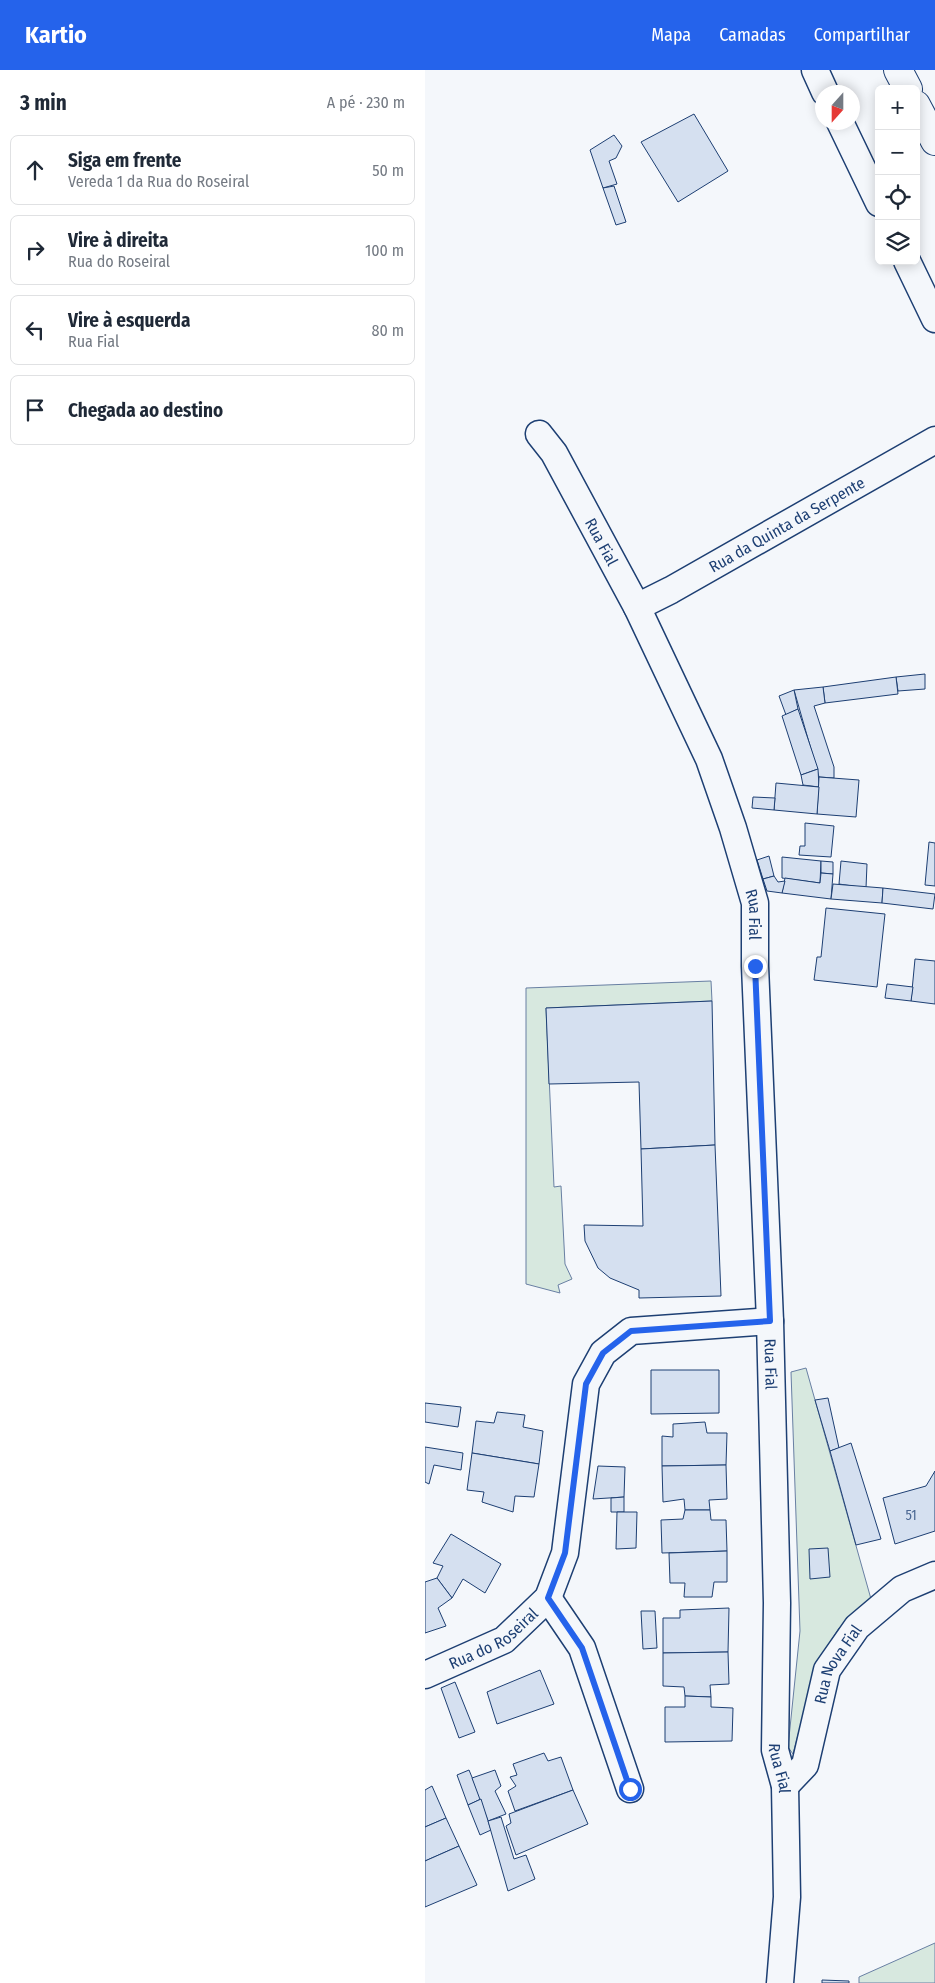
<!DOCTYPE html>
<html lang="pt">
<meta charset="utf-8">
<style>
:root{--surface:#fff;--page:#f6f6f7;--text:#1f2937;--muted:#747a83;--line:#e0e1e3;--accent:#2563eb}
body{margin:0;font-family:"Fira Sans Condensed",sans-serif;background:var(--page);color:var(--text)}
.controls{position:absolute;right:15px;top:15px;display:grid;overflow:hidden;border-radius:8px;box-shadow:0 2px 12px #0003}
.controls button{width:45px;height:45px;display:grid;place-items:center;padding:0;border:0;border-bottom:1px solid var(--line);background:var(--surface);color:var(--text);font:25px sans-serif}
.compass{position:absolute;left:390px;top:15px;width:45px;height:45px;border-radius:50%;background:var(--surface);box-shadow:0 2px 12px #0003;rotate:201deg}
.stop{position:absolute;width:15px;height:15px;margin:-11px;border:4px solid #2563eb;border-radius:50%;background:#fff}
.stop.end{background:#2563eb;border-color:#fff;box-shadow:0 1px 5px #0008}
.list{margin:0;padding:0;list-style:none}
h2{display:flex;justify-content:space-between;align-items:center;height:65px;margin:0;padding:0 20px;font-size:21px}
h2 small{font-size:16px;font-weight:400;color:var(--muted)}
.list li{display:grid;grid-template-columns:32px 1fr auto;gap:15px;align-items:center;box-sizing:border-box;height:70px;margin:0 10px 10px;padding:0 10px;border:1px solid var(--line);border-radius:8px}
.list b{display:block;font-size:19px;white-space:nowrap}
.list p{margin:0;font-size:16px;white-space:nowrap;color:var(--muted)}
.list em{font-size:16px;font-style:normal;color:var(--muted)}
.icon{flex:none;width:28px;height:28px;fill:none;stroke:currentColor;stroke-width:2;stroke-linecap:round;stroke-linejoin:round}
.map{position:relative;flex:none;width:510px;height:1913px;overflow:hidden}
header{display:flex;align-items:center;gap:30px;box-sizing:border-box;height:70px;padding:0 25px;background:var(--accent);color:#fff}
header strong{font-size:24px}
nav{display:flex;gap:28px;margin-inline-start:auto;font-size:18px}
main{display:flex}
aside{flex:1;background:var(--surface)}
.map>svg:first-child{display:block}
.green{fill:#d7e8df;stroke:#687fa3}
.building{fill:#d5e0f0;stroke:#1d3f73}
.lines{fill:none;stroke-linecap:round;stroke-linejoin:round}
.street-casing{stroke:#1d3f73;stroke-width:29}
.highway-casing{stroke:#1d3f73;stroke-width:30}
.street{stroke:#f4f7fb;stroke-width:26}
.highway{stroke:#f4f7fb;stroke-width:28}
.route{stroke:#2563eb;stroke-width:6}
.labels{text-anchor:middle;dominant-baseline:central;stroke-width:4;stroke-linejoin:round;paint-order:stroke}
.number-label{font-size:14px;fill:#4b6792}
.street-label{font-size:16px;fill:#1d3f73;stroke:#f4f7fb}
</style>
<header>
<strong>Kartio</strong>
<nav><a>Mapa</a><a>Camadas</a><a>Compartilhar</a></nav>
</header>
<main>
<aside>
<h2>3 min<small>A pé · 230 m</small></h2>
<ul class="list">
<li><svg class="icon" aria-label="ahead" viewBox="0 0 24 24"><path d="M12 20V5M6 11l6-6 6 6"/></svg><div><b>Siga em frente</b><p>Vereda 1 da Rua do Roseiral</p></div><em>50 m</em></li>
<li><svg class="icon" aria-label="right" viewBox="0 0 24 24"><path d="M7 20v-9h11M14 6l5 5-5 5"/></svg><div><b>Vire à direita</b><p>Rua do Roseiral</p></div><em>100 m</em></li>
<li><svg class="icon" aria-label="left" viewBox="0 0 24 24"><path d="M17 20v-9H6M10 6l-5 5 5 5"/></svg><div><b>Vire à esquerda</b><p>Rua Fial</p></div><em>80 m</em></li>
<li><svg class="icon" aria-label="arrive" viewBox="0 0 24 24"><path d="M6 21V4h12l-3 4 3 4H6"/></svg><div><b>Chegada ao destino</b></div></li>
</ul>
</aside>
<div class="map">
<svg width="510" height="1913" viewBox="0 0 510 1913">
<rect width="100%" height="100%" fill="#f4f7fb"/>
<g class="green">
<polygon points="286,911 287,931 121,938 129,1117 136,1116 140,1194 147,1209 133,1215 135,1223 101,1214 101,918"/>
<polygon points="381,1298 446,1529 414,1558 392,1593 368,1684 363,1677 375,1561 366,1302"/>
<polygon points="510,1873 510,1913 434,1913 434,1907"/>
</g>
<g class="building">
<polygon points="269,44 303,101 253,132 216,72"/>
<polygon points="189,65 197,76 191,88 184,91 192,114 178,118 165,80"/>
<polygon points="189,116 201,152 191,155 178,118"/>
<polygon points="500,604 500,619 473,621 471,607"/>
<polygon points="471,607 473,624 400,633 398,617"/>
<polygon points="398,617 400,633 389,636 409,697 409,708 394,707 369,620"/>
<polygon points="369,620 373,639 361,645 354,626"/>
<polygon points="373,639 393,699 376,705 357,646"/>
<polygon points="393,699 394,717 378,715 376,705"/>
<polygon points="394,707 434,710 431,747 392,744"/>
<polygon points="351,713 394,717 392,744 349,740"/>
<polygon points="328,727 350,728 349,740 327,738"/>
<polygon points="380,753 409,756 406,787 374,785 375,776 380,776"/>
<polygon points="504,772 510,773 510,816 500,815"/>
<polygon points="344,786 349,806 338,809 332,790"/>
<polygon points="357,787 396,791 395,813 357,808"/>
<polygon points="396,791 408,792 408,804 396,803"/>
<polygon points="416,791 442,794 441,818 414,814"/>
<polygon points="396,803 408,804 406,829 357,823 360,808 395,813"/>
<polygon points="349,806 353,812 360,811 357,823 342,821 338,809"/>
<polygon points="408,814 458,818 457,833 406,829"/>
<polygon points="458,818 510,824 508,839 457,833"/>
<polygon points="401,838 460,844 452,917 389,910 392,887 396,887"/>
<polygon points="490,889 510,891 510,934 486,931"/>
<polygon points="462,914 488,917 486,931 460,928"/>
<polygon points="287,931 290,1075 216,1079 214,1012 124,1014 121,938"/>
<polygon points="290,1075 296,1226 214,1228 214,1220 185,1208 173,1198 160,1171 159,1155 218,1156 216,1079"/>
<polygon points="226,1300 294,1300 294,1343 226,1344"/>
<polygon points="403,1328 414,1378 405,1381 390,1330"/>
<polygon points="0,1333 36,1337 33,1357 0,1352"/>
<polygon points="72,1342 100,1345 98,1357 118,1361 114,1394 47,1383 51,1351 69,1353"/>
<polygon points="280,1352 282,1363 302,1363 301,1395 237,1396 237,1366 248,1367 248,1354"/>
<polygon points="426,1373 456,1469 431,1475 405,1381"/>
<polygon points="0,1377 38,1383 36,1400 9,1395 4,1414 0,1412"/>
<polygon points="47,1383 114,1394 109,1427 90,1426 88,1442 57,1432 59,1422 42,1420"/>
<polygon points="301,1395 302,1429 284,1430 285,1440 260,1440 259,1429 238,1432 237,1396"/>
<polygon points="173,1396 200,1397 199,1427 168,1429"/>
<polygon points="510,1401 510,1461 470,1474 458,1428 501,1416"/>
<polygon points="199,1427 199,1442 186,1442 186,1428"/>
<polygon points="260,1440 285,1440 286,1450 301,1450 302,1481 237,1483 236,1450 258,1449"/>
<polygon points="192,1442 212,1442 211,1478 191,1479"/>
<polygon points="26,1464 76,1494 60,1523 38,1509 27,1528 12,1508 18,1496 8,1493"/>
<polygon points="403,1478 405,1507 385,1509 384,1479"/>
<polygon points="302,1481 302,1512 289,1512 287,1527 259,1527 260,1513 245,1513 244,1483"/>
<polygon points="12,1508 27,1528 13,1538 21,1556 0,1563 0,1512"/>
<polygon points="304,1538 303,1582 238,1583 238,1548 255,1548 255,1540"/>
<polygon points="216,1541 230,1541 232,1578 218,1579"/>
<polygon points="303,1582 304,1614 285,1615 286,1627 260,1626 259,1617 238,1616 238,1583"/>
<polygon points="115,1600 129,1634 72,1654 62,1622"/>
<polygon points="30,1612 50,1662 34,1668 16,1618"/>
<polygon points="260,1626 286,1627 286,1637 308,1638 307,1671 240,1672 240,1637 260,1637"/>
<polygon points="119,1683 123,1691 136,1687 148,1720 90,1741 83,1721 91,1716 85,1707 92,1705 88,1694"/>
<polygon points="44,1700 56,1729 43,1735 32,1705"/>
<polygon points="70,1700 76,1716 70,1721 81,1744 63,1751 47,1708"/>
<polygon points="7,1716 21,1748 0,1757 0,1720"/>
<polygon points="148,1720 163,1754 91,1785 81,1756 86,1753 84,1744"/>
<polygon points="56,1729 66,1760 55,1765 43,1735"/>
<polygon points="76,1747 89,1789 101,1785 110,1809 83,1821 63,1751"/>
<polygon points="21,1748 34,1776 0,1791 0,1757"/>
<polygon points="34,1776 52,1815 0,1837 0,1791"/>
<polygon points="397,1910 424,1911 424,1913 397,1913"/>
</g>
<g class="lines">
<defs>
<g id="street">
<polyline points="390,0 400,22"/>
<polyline points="415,52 454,133"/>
<polyline points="482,191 510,249"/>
<path id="s1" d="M114 364 129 383 212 537 284 689 308 758 330 833V896L345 1251 352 1533 350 1680 360 1716 362 1827 355 1913"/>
<path id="s2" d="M212 537 246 520 510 370"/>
<polyline points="123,1528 157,1578 205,1719"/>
<path id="s3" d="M0 1605 79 1570 123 1528 140 1483 161 1314 178 1283 206 1261 345 1251"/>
<path id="s4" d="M360 1716 380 1695 402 1600 432 1557 477 1519 510 1505"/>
</g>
<g id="highway">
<polyline points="473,0 483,19"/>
<polyline points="491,35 510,71"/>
</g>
</defs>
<use href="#street" class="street-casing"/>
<use href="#highway" class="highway-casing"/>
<use href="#street" class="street"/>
<use href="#highway" class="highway"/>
</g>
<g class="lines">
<polyline class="route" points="205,1719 157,1578 123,1528 140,1483 161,1314 178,1283 206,1261 345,1251 330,896"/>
</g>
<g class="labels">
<g class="number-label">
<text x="486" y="1445">51</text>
</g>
<g class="street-label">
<text stroke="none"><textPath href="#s2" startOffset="171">Rua da Quinta da Serpente</textPath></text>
<text stroke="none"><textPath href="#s1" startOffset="125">Rua Fial</textPath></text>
<text stroke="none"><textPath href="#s1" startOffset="530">Rua Fial</textPath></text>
<text stroke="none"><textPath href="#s1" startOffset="980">Rua Fial</textPath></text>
<text stroke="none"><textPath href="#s3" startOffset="78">Rua do Roseiral</textPath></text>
<text stroke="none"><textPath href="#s4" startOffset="136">Rua Nova Fial</textPath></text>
<text stroke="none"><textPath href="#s1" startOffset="1385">Rua Fial</textPath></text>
</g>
</g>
</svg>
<div class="controls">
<button>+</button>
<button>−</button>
<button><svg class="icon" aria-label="locate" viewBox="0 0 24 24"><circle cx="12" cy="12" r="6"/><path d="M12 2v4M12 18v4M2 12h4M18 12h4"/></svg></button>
<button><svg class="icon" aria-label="layers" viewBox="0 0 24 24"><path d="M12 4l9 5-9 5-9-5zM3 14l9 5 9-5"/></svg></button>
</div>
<svg class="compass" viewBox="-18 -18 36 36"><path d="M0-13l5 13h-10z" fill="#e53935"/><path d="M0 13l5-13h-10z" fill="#747a83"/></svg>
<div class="stop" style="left:205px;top:1719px"></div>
<div class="stop end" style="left:330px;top:896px"></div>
</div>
</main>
